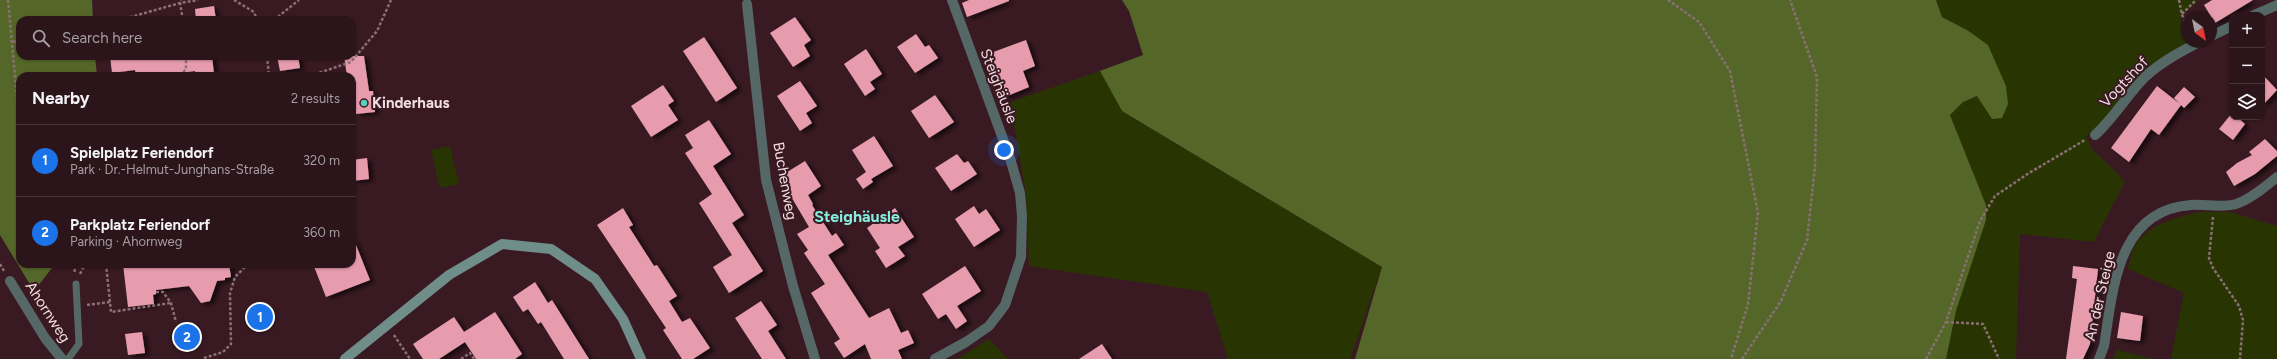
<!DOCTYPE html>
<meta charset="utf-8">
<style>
:root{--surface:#2b141a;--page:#331d23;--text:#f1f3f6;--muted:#a69ea2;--line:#473339;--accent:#1a73e8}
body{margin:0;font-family:Figtree,sans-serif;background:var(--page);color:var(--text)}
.controls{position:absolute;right:12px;top:12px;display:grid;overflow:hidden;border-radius:8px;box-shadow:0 1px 3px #0004}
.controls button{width:36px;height:36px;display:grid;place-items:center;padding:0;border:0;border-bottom:1px solid var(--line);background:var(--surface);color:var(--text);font:20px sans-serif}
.compass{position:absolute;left:2181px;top:12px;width:36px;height:36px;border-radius:50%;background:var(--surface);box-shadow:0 1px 3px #0004;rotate:147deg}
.you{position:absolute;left:1004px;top:150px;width:14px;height:14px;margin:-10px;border:3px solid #fff;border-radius:50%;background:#1a73e8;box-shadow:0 0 0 6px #1a73e833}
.badge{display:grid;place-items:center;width:26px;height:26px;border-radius:50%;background:var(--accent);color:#fff;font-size:13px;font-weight:700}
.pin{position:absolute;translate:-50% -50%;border:2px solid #fff;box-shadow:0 1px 4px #0006}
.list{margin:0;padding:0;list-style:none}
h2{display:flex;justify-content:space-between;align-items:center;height:52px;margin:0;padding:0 16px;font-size:17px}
h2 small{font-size:13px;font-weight:400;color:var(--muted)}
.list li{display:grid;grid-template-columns:26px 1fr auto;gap:12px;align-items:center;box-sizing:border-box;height:72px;padding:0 16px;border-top:1px solid var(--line)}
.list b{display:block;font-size:15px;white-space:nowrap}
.list p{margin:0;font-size:13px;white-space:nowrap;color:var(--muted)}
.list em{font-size:13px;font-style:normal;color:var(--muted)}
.icon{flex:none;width:22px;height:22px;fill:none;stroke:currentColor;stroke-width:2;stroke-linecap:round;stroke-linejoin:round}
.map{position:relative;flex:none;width:2277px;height:359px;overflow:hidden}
.search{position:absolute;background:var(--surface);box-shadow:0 1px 3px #0004;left:16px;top:16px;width:340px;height:44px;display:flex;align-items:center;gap:10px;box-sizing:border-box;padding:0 14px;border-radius:12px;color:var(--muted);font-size:15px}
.panel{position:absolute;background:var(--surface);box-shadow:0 1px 3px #0004;left:16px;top:72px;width:340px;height:196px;border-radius:12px}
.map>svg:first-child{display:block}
.green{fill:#283503}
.forest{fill:#546728}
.building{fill:#e79cae;filter:url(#shadow)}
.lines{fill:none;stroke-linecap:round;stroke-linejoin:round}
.path{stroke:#8a6f76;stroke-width:2.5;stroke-dasharray:3 2;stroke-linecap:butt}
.lane{stroke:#566865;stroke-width:7}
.street{stroke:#566865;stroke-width:10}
.secondary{stroke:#708e89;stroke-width:10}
.poi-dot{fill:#59cebf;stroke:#391a23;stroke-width:1.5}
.labels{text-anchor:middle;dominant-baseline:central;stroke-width:4;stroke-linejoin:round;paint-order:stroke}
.street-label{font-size:15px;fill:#f3dde1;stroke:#391a23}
.poi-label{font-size:15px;font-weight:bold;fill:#f3dde1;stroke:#391a23;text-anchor:start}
.neighbourhood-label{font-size:16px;font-weight:bold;fill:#85edde;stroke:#391a23}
</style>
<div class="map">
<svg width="2277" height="359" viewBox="0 0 2277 359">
<defs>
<filter id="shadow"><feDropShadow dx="4.5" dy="2.5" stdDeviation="2" flood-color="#0009"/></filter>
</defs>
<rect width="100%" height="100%" fill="#391a23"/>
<g class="green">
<polygon points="1936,0 2199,0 2180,18 2187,30 2187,42 2158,60 2101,124 2086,136 2092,149 2125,181 2094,242 2020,234 2016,359 1946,359 1956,311 1986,220 1986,205 1950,115 1963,102 1978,96 1967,30 1942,17"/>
<polygon points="1100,71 1122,111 1382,267 1350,359 1228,359 1207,292 1029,266 1026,194 1010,102"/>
<polygon points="450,146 459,184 440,188 431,150"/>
<path d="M2198 212H2230L2277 226V359H2171L2184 293 2128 269C2130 262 2131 254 2134 248 2144 225 2177 218 2198 212Z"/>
<polygon points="989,339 1008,359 957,359"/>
<polygon points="2116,350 2155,359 2114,359"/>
</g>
<g class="forest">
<polygon points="0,0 92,0 93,20 20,20 20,56 95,56 97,76 20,76 20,264 55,264 34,291 0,235"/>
<polygon points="1122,0 1936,0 1942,17 1967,30 1988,45 2006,86 2008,104 2002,118 1992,119 1977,96 1963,102 1950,115 1986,205 1986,220 1956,311 1946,359 1355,359 1382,267 1122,111 1100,71 1143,55 1129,11"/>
</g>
<g class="building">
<polygon points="969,0 1009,0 1009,1 967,17 962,3"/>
<polygon points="2212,0 2253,0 2215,23 2204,5"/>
<polygon points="214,6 216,20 196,20 195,9"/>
<polygon points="795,17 811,40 804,45 810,56 793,67 770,33"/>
<polygon points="916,34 925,47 929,45 938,58 915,73 897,47"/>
<polygon points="704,37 737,88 716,102 683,51"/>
<polygon points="1026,40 1035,66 1023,71 1029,87 1005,97 988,54"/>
<polygon points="866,49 882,74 870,82 875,89 865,96 844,64"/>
<polygon points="110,56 178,56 179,58 212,56 214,74 195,76 195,71 160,76 160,72 136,75 135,70 112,73"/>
<polygon points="277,56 298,56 300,68 280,71"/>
<polygon points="344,56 364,56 369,91 373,91 375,112 356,114 352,91 352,76 347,76"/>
<polygon points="2262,74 2277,90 2262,106"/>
<polygon points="800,81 817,106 806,113 812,123 800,131 777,96"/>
<polygon points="663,85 674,101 668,105 678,120 651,137 631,106"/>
<polygon points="2157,86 2180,104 2174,98 2184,87 2195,97 2184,108 2181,105 2159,135 2151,129 2129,162 2111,148"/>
<polygon points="935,95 954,122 929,138 911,111"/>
<polygon points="2232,113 2232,117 2237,117 2245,124 2233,140 2219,129"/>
<polygon points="709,120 731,154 713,166 744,215 732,223 763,271 729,293 713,267 732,255 699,203 712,194 685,153 693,148 685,135"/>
<polygon points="874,136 893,166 871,179 873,182 863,189 856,179 866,172 852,150"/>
<polygon points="2265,139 2277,151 2277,156 2255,174 2234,186 2226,172 2237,163 2252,155 2249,152"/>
<polygon points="957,154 964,163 968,161 977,174 951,191 935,168"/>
<polygon points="367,158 369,179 352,181 352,160"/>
<polygon points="805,161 821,186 808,195 813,204 812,205 832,236 836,233 844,245 828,255 869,318 889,308 901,333 908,330 914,343 898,350 902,359 871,359 865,344 844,358 834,343 840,339 811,293 825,284 804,253 808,250 797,234 809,227 786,188 790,185 784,174"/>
<polygon points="974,206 979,214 986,209 1000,230 974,247 955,219"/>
<polygon points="623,208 633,225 629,227 654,266 657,265 677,296 669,301 682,322 690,318 710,348 693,359 682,359 663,330 666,328 597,225"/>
<polygon points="895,208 914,237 898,247 905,256 886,268 875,251 880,248 867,228"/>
<polygon points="352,235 370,280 326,297 313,264 352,264"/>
<polygon points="123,264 229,264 231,277 225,278 225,280 217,281 210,301 201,303 189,286 156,290 156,294 153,295 154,304 128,307"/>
<polygon points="965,266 981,291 957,306 967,321 956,329 946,314 938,319 922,294"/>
<polygon points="2073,266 2098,269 2090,344 2083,359 2066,359 2077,279 2072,278"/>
<polygon points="535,282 548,303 552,300 589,359 564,359 541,322 538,324 528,309 523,312 513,297"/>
<polygon points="761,301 777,325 768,331 786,359 762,359 735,318"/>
<polygon points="495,312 522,354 515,359 476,359 465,342 439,359 423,359 413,344 454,317 464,332"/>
<polygon points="2121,312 2143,316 2140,341 2117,338"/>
<polygon points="142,332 145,353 128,355 125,334"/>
<polygon points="1102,344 1112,359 1079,359"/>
</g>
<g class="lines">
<g class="path">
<polyline points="8,0 20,131"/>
<polyline points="234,0 254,12 257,20"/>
<polyline points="1668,0 1699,22 1730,71 1758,213 1748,304 1731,359"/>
<polyline points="2179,0 2182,15 2187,24"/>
<polyline points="2182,14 2196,0"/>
<polyline points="120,20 180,3 181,0"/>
<polyline points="183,20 180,3 198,0"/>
<polyline points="274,20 299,0"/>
<polyline points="13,42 20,40"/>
<polyline points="267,56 269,76"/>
<polyline points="180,76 186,69 186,56"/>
<polyline points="310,76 351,62 377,31 391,0"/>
<polyline points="2213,217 2209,258 2213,268 2239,306 2243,320 2240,359"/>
<polyline points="0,264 4,271"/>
<polyline points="74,264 75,273"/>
<polyline points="106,264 111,312 171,303"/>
<polyline points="80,274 85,264"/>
<polyline points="156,292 163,292 171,303 176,322"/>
<polyline points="87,305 110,302"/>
<polyline points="1946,322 1983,324 1999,359"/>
<polyline points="394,335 410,359"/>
<polyline points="204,358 223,352 231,344 230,293 235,277 248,264"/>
<polyline points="461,359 470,353 474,359"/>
<polyline points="1742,359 1781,301 1807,240 1815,166 1817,77 1790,0"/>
<polyline points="1926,359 1946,322 1980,221 1995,196 2029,173 2085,140"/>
</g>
<polyline class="lane" points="68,359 79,344 76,284"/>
<g class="street">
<polyline points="747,4 766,180 793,286 815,359"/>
<polyline points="2254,15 2277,5"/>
<polyline points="2211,36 2232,26"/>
<path d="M2095 135C2114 118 2127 95 2145 77 2161 62 2180 52 2199 42"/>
<polyline points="10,281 45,338 62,359"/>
<polyline points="935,359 966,342 989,326 1005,305 1021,257 1022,216 1020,193 1010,158 952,0"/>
<path d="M2099 359 2104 346C2113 290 2117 210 2191 205 2205 204 2222 208 2236 204 2251 199 2266 186 2277 177"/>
</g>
<polyline class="secondary" points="345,359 449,275 502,244 551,249 595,279 623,319 641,359"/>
</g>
<circle class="poi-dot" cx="364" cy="103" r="4"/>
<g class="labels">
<g class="street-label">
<text transform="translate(2124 82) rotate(-47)">Vogtshof</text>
<text transform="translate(999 86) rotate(69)">Steighäusle</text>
<text transform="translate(785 181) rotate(80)">Buchenweg</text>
<text transform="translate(2100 296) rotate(-77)">An der Steige</text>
<text transform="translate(48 312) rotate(57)">Ahornweg</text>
</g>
<g class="poi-label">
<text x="372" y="103">Kinderhaus</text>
</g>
<g class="neighbourhood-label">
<text x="857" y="216">Steighäusle</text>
</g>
</g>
</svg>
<div class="controls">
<button>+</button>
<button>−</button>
<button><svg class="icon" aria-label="layers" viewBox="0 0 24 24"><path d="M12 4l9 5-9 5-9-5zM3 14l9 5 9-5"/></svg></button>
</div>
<svg class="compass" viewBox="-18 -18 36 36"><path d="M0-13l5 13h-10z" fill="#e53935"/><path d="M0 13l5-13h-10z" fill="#a69ea2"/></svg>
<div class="you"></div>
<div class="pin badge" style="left:260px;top:317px">1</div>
<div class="pin badge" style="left:187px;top:337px">2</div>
<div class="search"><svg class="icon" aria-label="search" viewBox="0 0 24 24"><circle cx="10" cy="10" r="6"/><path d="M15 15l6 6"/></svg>Search here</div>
<section class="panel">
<h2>Nearby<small>2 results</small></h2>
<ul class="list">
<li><span class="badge">1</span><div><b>Spielplatz Feriendorf</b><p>Park · Dr.-Helmut-Junghans-Straße</p></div><em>320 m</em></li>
<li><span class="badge">2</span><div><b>Parkplatz Feriendorf</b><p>Parking · Ahornweg</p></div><em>360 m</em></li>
</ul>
</section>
</div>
